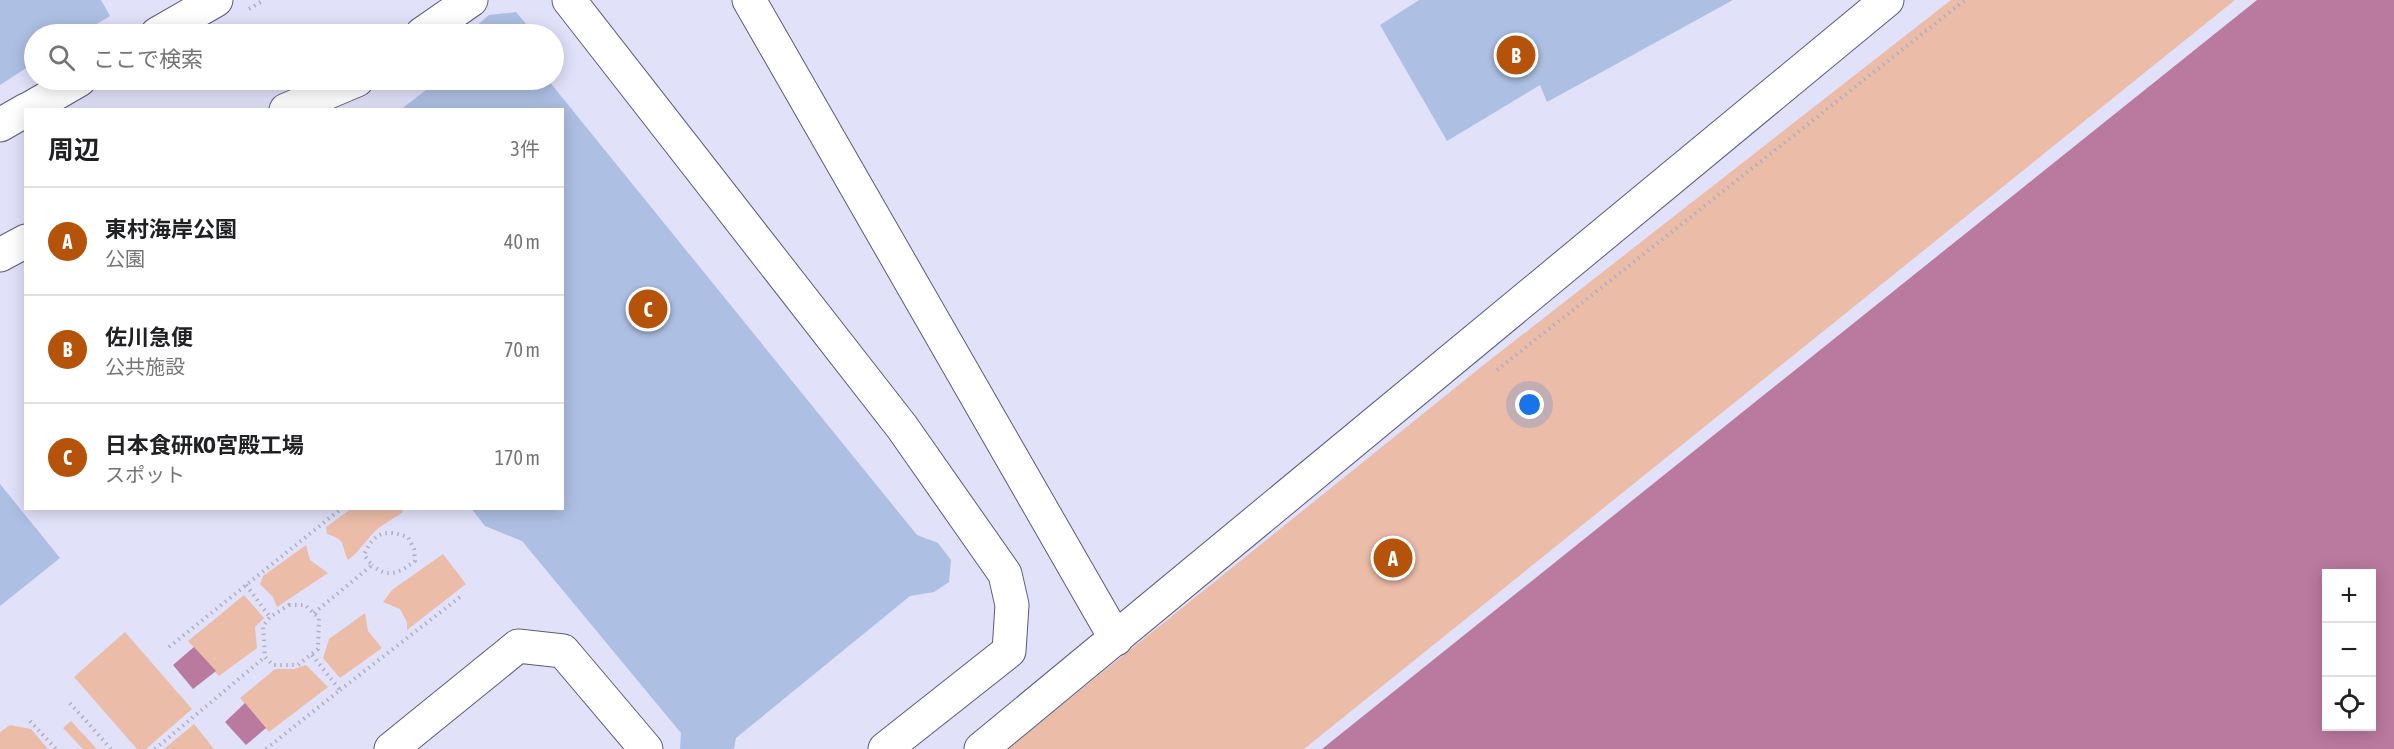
<!DOCTYPE html>
<html lang="ja">
<meta charset="utf-8">
<style>
:root{--surface:#fff;--page:#f2f2f2;--text:#202124;--muted:#757577;--line:#e0e0e0;--accent:#b45309}
body{margin:0;font-family:"Asap Condensed","Noto Sans JP",sans-serif;background:var(--page);color:var(--text)}
.controls{position:absolute;right:18px;bottom:18px;display:grid;overflow:hidden;border-radius:0px;box-shadow:0 3px 15px #0003}
.controls button{width:54px;height:54px;display:grid;place-items:center;padding:0;border:0;border-bottom:2px solid var(--line);background:var(--surface);color:var(--text);font:30px sans-serif}
.you{position:absolute;left:1530px;top:405px;width:21px;height:21px;margin:-15px;border:4px solid #fff;border-radius:50%;background:#1a73e8;box-shadow:0 0 0 9px #1a73e833}
.badge{display:grid;place-items:center;width:39px;height:39px;border-radius:50%;background:var(--accent);color:#fff;font-size:20px;font-weight:700}
.pin{position:absolute;translate:-50% -50%;border:3px solid #fff;box-shadow:0 2px 6px #0006}
.list{margin:0;padding:0;list-style:none}
h2{display:flex;justify-content:space-between;align-items:center;height:78px;margin:0;padding:0 24px;font-size:26px}
h2 small{font-size:20px;font-weight:400;color:var(--muted)}
.list li{display:grid;grid-template-columns:39px 1fr auto;gap:18px;align-items:center;box-sizing:border-box;height:108px;padding:0 24px;border-top:2px solid var(--line)}
.list b{display:block;font-size:22px;white-space:nowrap}
.list p{margin:0;font-size:20px;white-space:nowrap;color:var(--muted)}
.list em{font-size:20px;font-style:normal;color:var(--muted)}
.icon{flex:none;width:33px;height:33px;fill:none;stroke:currentColor;stroke-width:2;stroke-linecap:round;stroke-linejoin:round}
.map{position:relative;flex:none;width:2394px;height:749px;overflow:hidden}
.search{position:absolute;background:var(--surface);box-shadow:0 3px 15px #0003;left:24px;top:24px;width:540px;height:66px;display:flex;align-items:center;gap:15px;box-sizing:border-box;padding:0 21px;border-radius:33px;color:var(--muted);font-size:22px}
.panel{position:absolute;background:var(--surface);box-shadow:0 3px 15px #0003;left:24px;top:108px;width:540px;height:402px;border-radius:0px}
.map>svg:first-child{display:block}
.green{fill:#ebbda9}
.water{fill:#ba799f;fill-rule:evenodd}
.building{fill:#adbfe3}
.lines{fill:none;stroke-linecap:round;stroke-linejoin:round}
.minor-casing{stroke:#5c5b7e;stroke-width:35}
.path{stroke:#aeaec4;stroke-width:4;stroke-dasharray:1.5 4.5;stroke-linecap:butt}
.minor{stroke:#fff;stroke-width:33}
</style>
<div class="map">
<svg width="2394" height="749" viewBox="0 0 2394 749">
<rect width="100%" height="100%" fill="#e1e1fa"/>
<g class="green">
<polygon points="1951,0 2235,0 1304,749 1007,749 1481,367"/>
<path d="M351 509H401L403 512C391 520 377 527 368 539 361 547 357 553 348 560 340 544 348 541 327 534L326 527Z"/>
<polygon points="306,545 310,560 328,573 277,607 273,597 260,584 263,576"/>
<polygon points="443,554 466,584 407,630 407,622 400,609 383,602 392,590"/>
<polygon points="244,595 264,618 255,627 257,648 219,676 188,641"/>
<polygon points="365,613 368,631 382,648 340,678 323,658 329,639"/>
<polygon points="125,632 192,709 146,749 137,749 74,677"/>
<polygon points="306,665 328,687 269,732 240,698 275,669 294,669"/>
<polygon points="71,721 97,749 83,749 63,728"/>
<polygon points="194,724 214,749 164,749"/>
<polygon points="10,725 31,729 48,749 0,749 0,732"/>
</g>
<g class="water">
<path d="M2257 0H2394V749H1322ZM2326 574H2372V726H2326Z"/>
<polygon points="194,647 216,671 193,689 173,665"/>
<polygon points="245,703 266,728 246,745 225,722"/>
</g>
<g class="building">
<polygon points="0,0 101,0 110,16 80,34 34,34 34,63 0,85"/>
<polygon points="1419,0 1733,0 1547,102 1540,85 1447,141 1380,25"/>
<polygon points="516,12 532,31 532,34 474,34 474,28 489,15"/>
<polygon points="439,80 548,80 917,535 938,543 951,560 949,582 934,592 910,596 736,738 734,749 680,749 681,733 522,541 485,526 471,508 562,508 562,110 400,110"/>
<polygon points="0,484 60,558 0,606"/>
</g>
<g class="lines">
<defs>
<g id="minor">
<polyline points="569,0 902,427 1005,574 1012,605 1009,651 885,749"/>
<polyline points="749,0 1116,639"/>
<polyline points="157,34 216,0"/>
<polyline points="422,34 471,0"/>
<polyline points="27,110 79,80"/>
<polyline points="286,110 357,80"/>
<polyline points="0,125 26,110"/>
<polyline points="0,255 26,241"/>
<polyline points="391,749 518,646 563,651 646,749"/>
<polyline points="981,749 1887,0"/>
</g>
</defs>
<use href="#minor" class="minor-casing"/>
<g class="path">
<polyline points="249,9 264,0"/>
<polyline points="112,88 127,80"/>
<polyline points="1497,370 1965,0"/>
<polyline points="246,585 270,617"/>
<polygon points="289,605 305,605 319,618 318,649 298,665 273,665 265,657 263,626 270,617"/>
<path d="M314 613 372 565 364 555C374 532 385 529 408 537L414 549 415 561C399 573 388 579 372 565"/>
<polyline points="169,647 342,508"/>
<polyline points="340,690 460,597"/>
<polyline points="70,703 111,749"/>
<polyline points="30,721 56,749"/>
<polyline points="155,749 265,657"/>
<polyline points="266,749 340,690 312,655"/>
</g>
<use href="#minor" class="minor"/>
</g>
</svg>
<div class="controls">
<button>+</button>
<button>−</button>
<button><svg class="icon" aria-label="locate" viewBox="0 0 24 24"><circle cx="12" cy="12" r="6"/><path d="M12 2v4M12 18v4M2 12h4M18 12h4"/></svg></button>
</div>
<div class="you"></div>
<div class="pin badge" style="left:1393px;top:558px">A</div>
<div class="pin badge" style="left:1516px;top:55px">B</div>
<div class="pin badge" style="left:648px;top:309px">C</div>
<div class="search"><svg class="icon" aria-label="search" viewBox="0 0 24 24"><circle cx="10" cy="10" r="6"/><path d="M15 15l6 6"/></svg>ここで検索</div>
<section class="panel">
<h2>周辺<small>3件</small></h2>
<ul class="list">
<li><span class="badge">A</span><div><b>東村海岸公園</b><p>公園</p></div><em>40 m</em></li>
<li><span class="badge">B</span><div><b>佐川急便</b><p>公共施設</p></div><em>70 m</em></li>
<li><span class="badge">C</span><div><b>日本食研KO宮殿工場</b><p>スポット</p></div><em>170 m</em></li>
</ul>
</section>
</div>
